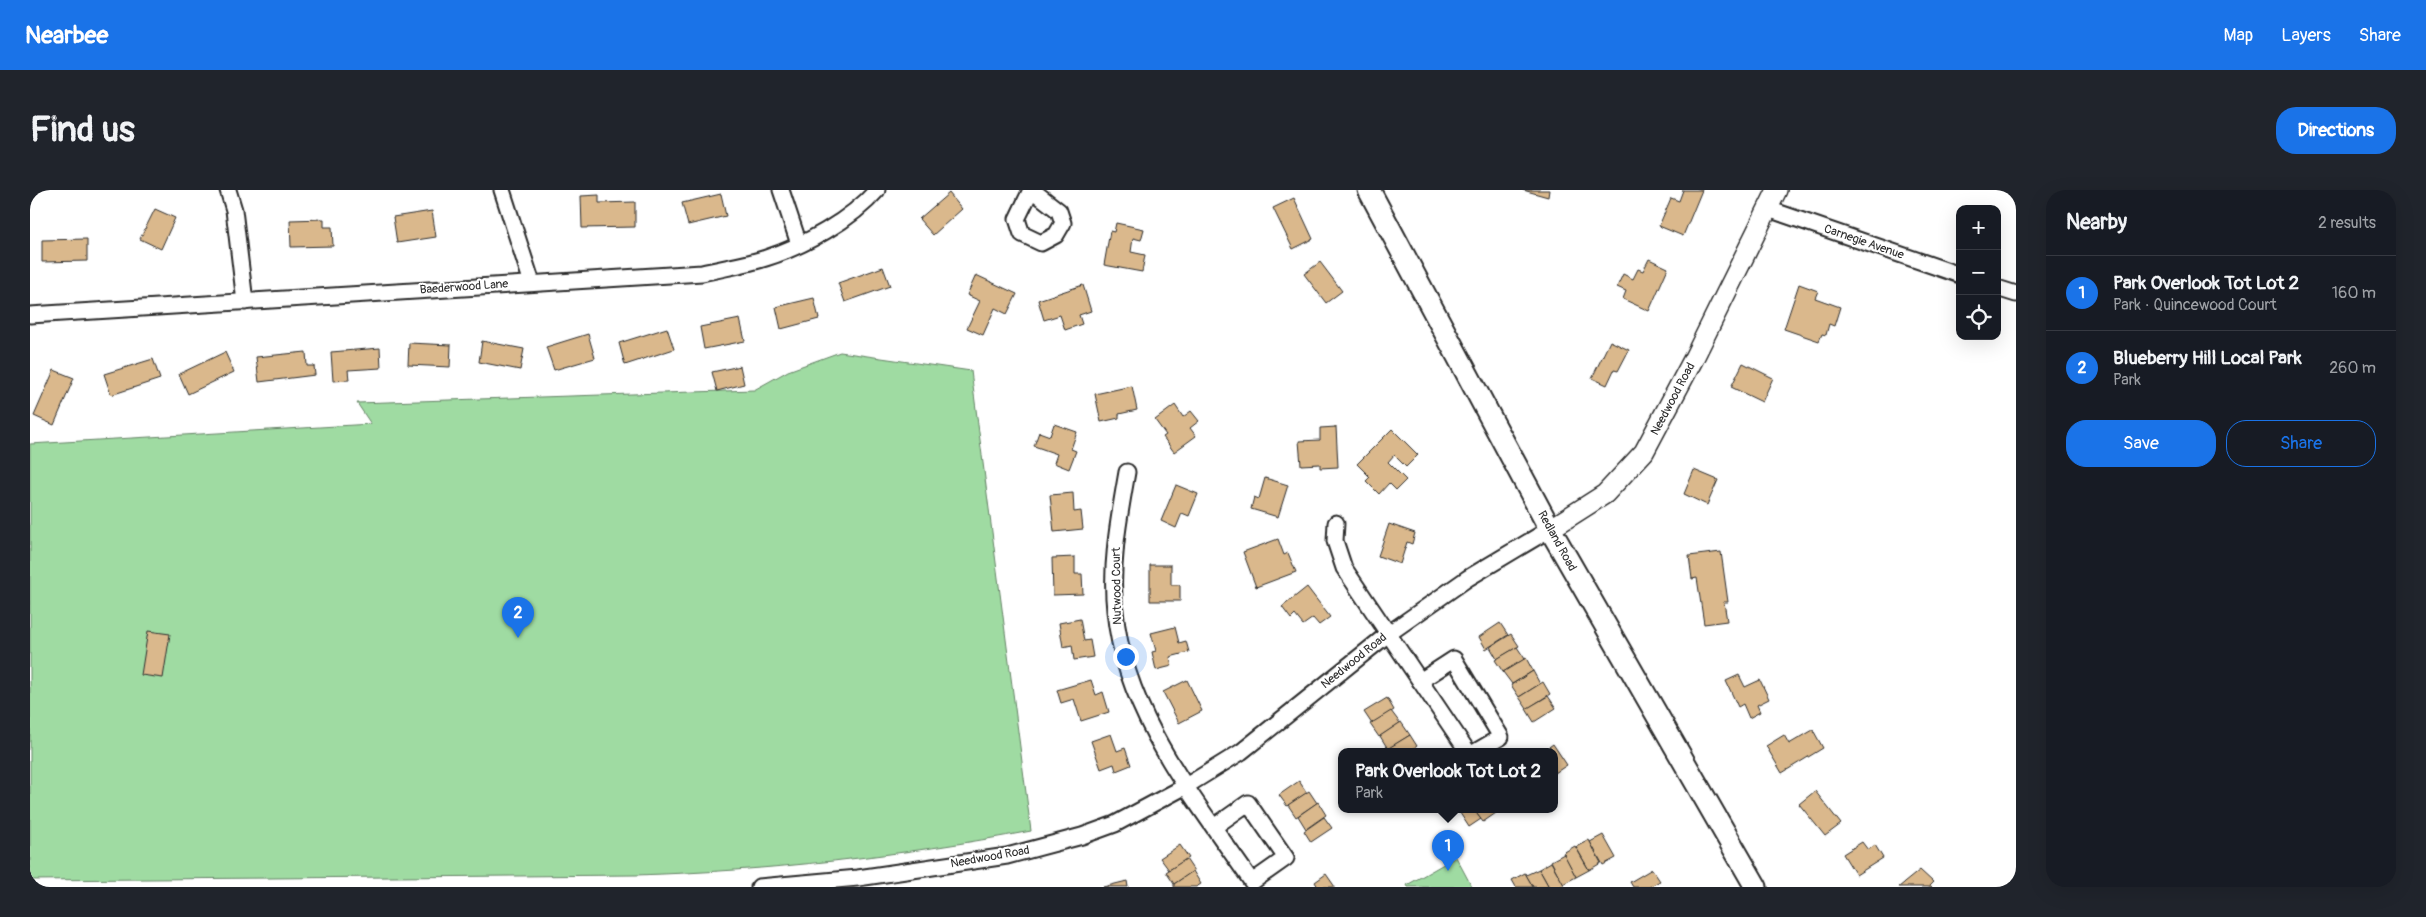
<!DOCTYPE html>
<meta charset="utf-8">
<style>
:root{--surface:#171b24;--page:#20242c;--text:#f1f3f6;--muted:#9ea1a6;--line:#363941;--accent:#1a73e8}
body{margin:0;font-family:Pangolin,sans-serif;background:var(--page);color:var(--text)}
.controls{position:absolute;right:15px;top:15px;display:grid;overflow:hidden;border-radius:10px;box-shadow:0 5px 20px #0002}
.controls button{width:45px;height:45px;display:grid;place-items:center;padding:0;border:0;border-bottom:1px solid var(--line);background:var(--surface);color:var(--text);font:25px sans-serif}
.you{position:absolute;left:1095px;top:466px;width:18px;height:18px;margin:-12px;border:4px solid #fff;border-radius:50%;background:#1a73e8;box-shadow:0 0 0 8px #1a73e833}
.badge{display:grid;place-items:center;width:32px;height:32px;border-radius:50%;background:var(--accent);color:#fff;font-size:16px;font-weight:700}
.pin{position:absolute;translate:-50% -41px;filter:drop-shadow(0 1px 2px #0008)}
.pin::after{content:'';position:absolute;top:26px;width:18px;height:15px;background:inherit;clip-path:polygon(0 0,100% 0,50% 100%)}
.popup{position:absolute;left:1308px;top:558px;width:220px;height:65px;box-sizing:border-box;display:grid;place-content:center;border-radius:10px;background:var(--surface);filter:drop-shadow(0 1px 4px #0005);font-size:16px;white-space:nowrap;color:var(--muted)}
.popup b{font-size:19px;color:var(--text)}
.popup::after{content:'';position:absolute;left:50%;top:100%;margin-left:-10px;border:10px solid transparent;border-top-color:var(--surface)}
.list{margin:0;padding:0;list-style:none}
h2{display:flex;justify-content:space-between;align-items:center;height:65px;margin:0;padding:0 20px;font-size:21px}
h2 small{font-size:16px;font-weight:400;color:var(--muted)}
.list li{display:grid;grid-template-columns:32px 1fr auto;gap:15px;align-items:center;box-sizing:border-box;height:75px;padding:0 20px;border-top:1px solid var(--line)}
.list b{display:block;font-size:19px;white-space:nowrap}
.list p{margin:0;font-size:16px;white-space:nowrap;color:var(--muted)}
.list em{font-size:16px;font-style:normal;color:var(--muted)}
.actions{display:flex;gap:10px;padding:15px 20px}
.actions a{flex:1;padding:11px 0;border:1px solid var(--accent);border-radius:20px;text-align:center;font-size:18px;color:var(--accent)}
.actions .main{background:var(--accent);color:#fff}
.icon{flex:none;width:28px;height:28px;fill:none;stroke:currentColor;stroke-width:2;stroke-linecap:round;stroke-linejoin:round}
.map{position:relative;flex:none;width:1986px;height:697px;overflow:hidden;border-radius:20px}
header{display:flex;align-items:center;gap:30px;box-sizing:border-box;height:70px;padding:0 25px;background:var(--accent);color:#fff}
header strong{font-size:24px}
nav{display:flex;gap:28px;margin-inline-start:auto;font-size:18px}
.intro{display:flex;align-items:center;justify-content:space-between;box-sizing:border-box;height:120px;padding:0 30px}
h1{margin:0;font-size:35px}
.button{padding:12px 22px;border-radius:20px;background:var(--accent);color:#fff;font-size:18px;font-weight:700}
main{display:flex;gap:30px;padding:0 30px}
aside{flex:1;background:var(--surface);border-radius:20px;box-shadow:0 5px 20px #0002}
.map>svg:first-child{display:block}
.green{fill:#9fdba2;stroke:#658366}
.building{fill:#dab88c;stroke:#2b2b2b}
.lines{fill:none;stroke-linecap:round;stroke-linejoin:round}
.minor-casing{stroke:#2b2b2b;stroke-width:19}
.tertiary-casing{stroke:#2b2b2b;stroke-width:22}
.secondary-casing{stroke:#2b2b2b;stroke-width:25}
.minor{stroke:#fff;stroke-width:15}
.tertiary{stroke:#fff;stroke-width:19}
.secondary{stroke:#fff;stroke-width:21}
.labels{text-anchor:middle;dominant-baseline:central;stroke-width:4;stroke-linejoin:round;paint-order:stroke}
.street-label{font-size:12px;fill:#2b2b2b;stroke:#fff}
</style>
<header>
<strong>Nearbee</strong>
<nav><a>Map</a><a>Layers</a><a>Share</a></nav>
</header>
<div class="intro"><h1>Find us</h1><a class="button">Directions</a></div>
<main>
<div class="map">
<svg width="1986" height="697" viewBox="0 0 1986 697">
<rect width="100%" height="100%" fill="#fff"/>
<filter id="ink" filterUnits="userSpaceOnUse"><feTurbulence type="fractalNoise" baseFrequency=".02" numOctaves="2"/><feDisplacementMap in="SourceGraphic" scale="10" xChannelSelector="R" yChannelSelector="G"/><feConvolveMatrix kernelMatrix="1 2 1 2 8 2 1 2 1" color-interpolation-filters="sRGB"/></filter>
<g filter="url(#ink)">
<g class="green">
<path d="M810 162 941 181 1001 641C870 666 739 681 606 685L0 690V254L341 234 327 213 724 200 758 181Z"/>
<polygon points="1426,667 1442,697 1378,697 1377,695"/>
</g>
<g class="building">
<polygon points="1493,0 1519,0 1518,7"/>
<polygon points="1653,0 1672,0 1653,46 1629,36 1641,8 1649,11"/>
<polygon points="919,3 932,19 903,45 889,29"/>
<polygon points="691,4 696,26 658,35 652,13"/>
<polygon points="569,5 569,13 605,12 605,37 552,38 551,6"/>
<polygon points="1264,8 1283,49 1263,59 1243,18"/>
<polygon points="125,19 145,28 131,59 110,49"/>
<polygon points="402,21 406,47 367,53 363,27"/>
<polygon points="294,29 294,37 302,37 303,56 261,57 260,30"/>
<polygon points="1086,33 1114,39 1111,50 1103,48 1101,62 1115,65 1112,82 1074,75 1080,41 1084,42"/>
<polygon points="57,49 57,71 12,72 12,50"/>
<polygon points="1619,69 1638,78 1619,121 1593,109 1596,101 1587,97 1593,84 1603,89 1608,79 1613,81"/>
<polygon points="1290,72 1312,101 1296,113 1274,84"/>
<polygon points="853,77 860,96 815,112 808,93"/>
<polygon points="946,85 987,104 977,124 965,118 953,145 937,138 950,111 937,105"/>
<polygon points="1769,94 1788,101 1785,108 1810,117 1804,136 1799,134 1796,145 1792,144 1789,151 1754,139"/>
<polygon points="1053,95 1061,121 1049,125 1052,134 1035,140 1030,125 1014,130 1008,110"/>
<polygon points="784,108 789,129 751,139 746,117"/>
<polygon points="710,129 715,151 674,159 670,137"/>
<polygon points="637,138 644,159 595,175 589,153"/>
<polygon points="558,144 565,168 524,180 516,157"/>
<polygon points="452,151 494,159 490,180 449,172"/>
<polygon points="1580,151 1599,160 1588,181 1584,180 1577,195 1562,188"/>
<polygon points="379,153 421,155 420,177 378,175"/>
<polygon points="350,158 351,178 318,180 319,190 303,191 301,162"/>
<polygon points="195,162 204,182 158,204 149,184"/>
<polygon points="276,162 277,176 284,176 285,185 229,192 226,167"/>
<polygon points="123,169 130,189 81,205 74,184"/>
<polygon points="1713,173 1743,188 1732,212 1701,197"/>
<polygon points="710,176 714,194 687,201 682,182"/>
<polygon points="24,180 44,188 24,235 4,226"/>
<polygon points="1102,196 1107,220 1089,224 1089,228 1071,232 1065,204"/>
<polygon points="1145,215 1153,227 1161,221 1169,231 1160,238 1166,246 1144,262 1133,247 1136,245 1125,230"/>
<polygon points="1024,234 1047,242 1041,259 1046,261 1039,279 1024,273 1027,264 1004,256 1009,242 1020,246"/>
<polygon points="1306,237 1308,277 1290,278 1290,274 1271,275 1269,251 1290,250 1290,238"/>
<polygon points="1362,239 1388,265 1376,277 1364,265 1358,272 1376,290 1366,300 1359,293 1349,304 1336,291 1340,287 1327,274"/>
<polygon points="1664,280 1688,290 1677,315 1654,304"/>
<polygon points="1235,288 1258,295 1248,327 1221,319 1224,307 1229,309"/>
<polygon points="1146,295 1168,304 1159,326 1152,323 1146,338 1131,331"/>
<polygon points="1043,303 1044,322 1051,321 1053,339 1024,342 1020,305"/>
<polygon points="1359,334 1385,343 1382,354 1377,352 1370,374 1348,366"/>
<polygon points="1248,349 1254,365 1258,363 1266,382 1226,397 1213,362"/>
<polygon points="1691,362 1698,412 1694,412 1697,431 1674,434 1667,388 1662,389 1659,366"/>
<polygon points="1045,367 1045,384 1052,384 1053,404 1023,405 1022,368"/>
<polygon points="1120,375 1141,375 1141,395 1150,395 1150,411 1120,411"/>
<polygon points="1277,397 1300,427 1289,435 1283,428 1273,435 1265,425 1261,429 1252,417"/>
<polygon points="1050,429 1054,451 1060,450 1063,467 1044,470 1042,455 1033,457 1029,433"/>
<polygon points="1470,433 1478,445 1456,459 1449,447"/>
<polygon points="1145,437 1149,453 1156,451 1159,462 1140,467 1142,476 1126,480 1122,462 1126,461 1121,443"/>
<polygon points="118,441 140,444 133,488 111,485"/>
<polygon points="1481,444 1489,456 1467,469 1460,457"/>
<polygon points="1487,457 1495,469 1473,482 1465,470"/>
<polygon points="1496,468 1503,481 1482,494 1473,482"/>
<polygon points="1503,481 1510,494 1489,507 1481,495"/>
<polygon points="1709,485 1715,497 1730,490 1739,509 1727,515 1730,522 1719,528 1713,514 1708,517 1696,491"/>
<polygon points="1061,490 1066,505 1073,502 1079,522 1051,531 1044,509 1031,513 1027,500"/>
<polygon points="1157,490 1172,521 1149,533 1133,502"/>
<polygon points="1513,492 1520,504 1497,519 1489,507"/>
<polygon points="1518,506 1526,518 1504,532 1496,519"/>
<polygon points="1357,508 1364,520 1342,534 1334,522"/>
<polygon points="1361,521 1370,533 1349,547 1340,534"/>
<polygon points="1371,532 1380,545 1358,559 1350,546"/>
<polygon points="1783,540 1793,558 1752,583 1736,556 1754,545 1759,554"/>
<polygon points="1081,544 1087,561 1095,558 1101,575 1086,581 1084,574 1071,579 1061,551"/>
<polygon points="1380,545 1387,556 1379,562 1359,562 1357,559"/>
<polygon points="1523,554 1537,575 1525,583 1524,562 1512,562"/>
<polygon points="1269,591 1277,603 1257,616 1249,605"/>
<polygon points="1279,601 1287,613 1266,627 1258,615"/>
<polygon points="1785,601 1811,634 1795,646 1769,614"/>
<polygon points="1288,612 1296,625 1276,639 1268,626"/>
<polygon points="1428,620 1444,620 1451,629 1439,637"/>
<polygon points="1444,620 1463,620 1466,623 1453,632"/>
<polygon points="1294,627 1302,638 1281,652 1274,641"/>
<polygon points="1573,645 1586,668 1573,675 1560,652"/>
<polygon points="1559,650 1571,673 1559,680 1546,657"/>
<polygon points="1832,652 1838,660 1845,655 1853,668 1826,685 1813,664"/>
<polygon points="1150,655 1159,668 1139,680 1130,668"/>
<polygon points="1545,656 1559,680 1546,687 1533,663"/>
<polygon points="1534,664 1546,687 1533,694 1521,671"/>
<polygon points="1156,669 1164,681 1144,694 1136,682"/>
<polygon points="1521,672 1534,695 1530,697 1519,697 1509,679"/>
<polygon points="1509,679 1519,697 1503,697 1496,685"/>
<polygon points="1622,679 1630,691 1619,697 1603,697 1600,692"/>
<polygon points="1890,680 1903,692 1900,695 1902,697 1869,697"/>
<polygon points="1163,681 1171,694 1166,697 1144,697 1144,694"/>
<polygon points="1495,683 1503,697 1486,697 1482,690"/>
<polygon points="1296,684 1305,697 1288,697 1285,692"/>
<polygon points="1097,691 1098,697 1073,697"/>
</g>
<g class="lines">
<defs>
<g id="minor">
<polyline points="198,0 204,20 215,112"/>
<polyline points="472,0 502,93"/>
<polyline points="751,0 769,54"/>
<polyline points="1001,0 987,29 992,44 1011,53 1026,45 1033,33 1029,21 1002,0"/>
<polyline points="1738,19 1930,85"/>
<polyline points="1967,98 1986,104"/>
<path d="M0 125 672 83C693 78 715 75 736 68 774 56 821 30 847 0"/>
<path d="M1097 282C1089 328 1080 374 1085 421 1095 525 1165 609 1222 692L1256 668 1218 613 1184 637"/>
<polyline points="1306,333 1305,351 1314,378 1438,562"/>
<polyline points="1390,491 1424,469 1471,547 1445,562"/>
<polyline points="729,697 828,688 977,666 1052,646 1085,634 1156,596 1211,562 1358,444 1438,388 1520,339"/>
</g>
<polyline id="tertiary" points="1520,339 1575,304 1614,262 1664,168 1747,0"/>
<polyline id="secondary" points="1339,0 1520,339 1726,697"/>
</defs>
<use href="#minor" class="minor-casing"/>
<use href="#tertiary" class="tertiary-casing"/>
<use href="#secondary" class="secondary-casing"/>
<use href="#minor" class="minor"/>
<use href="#tertiary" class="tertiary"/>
<use href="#secondary" class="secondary"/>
</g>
</g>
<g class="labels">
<g class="street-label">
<text transform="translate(1834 52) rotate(19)">Carnegie Avenue</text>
<text transform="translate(434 97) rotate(-4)">Baederwood Lane</text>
<text transform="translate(1643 209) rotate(-62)">Needwood Road</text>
<text transform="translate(1527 351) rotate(61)">Redland Road</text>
<text transform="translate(1087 396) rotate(-91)">Nutwood Court</text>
<text transform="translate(1324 471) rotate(-39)">Needwood Road</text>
<text transform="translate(960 667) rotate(-10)">Needwood Road</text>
</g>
</g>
</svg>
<div class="controls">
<button>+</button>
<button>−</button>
<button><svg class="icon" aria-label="locate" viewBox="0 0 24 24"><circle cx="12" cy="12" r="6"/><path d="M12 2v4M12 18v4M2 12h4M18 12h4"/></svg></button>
</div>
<div class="you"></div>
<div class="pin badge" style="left:1418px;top:681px">1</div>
<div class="popup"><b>Park Overlook Tot Lot 2</b>Park</div>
<div class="pin badge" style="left:488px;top:448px">2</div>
</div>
<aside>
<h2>Nearby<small>2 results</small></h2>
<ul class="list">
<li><span class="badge">1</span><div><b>Park Overlook Tot Lot 2</b><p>Park · Quincewood Court</p></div><em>160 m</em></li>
<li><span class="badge">2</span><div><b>Blueberry Hill Local Park</b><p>Park</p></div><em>260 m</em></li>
</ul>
<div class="actions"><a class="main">Save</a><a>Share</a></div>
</aside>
</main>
